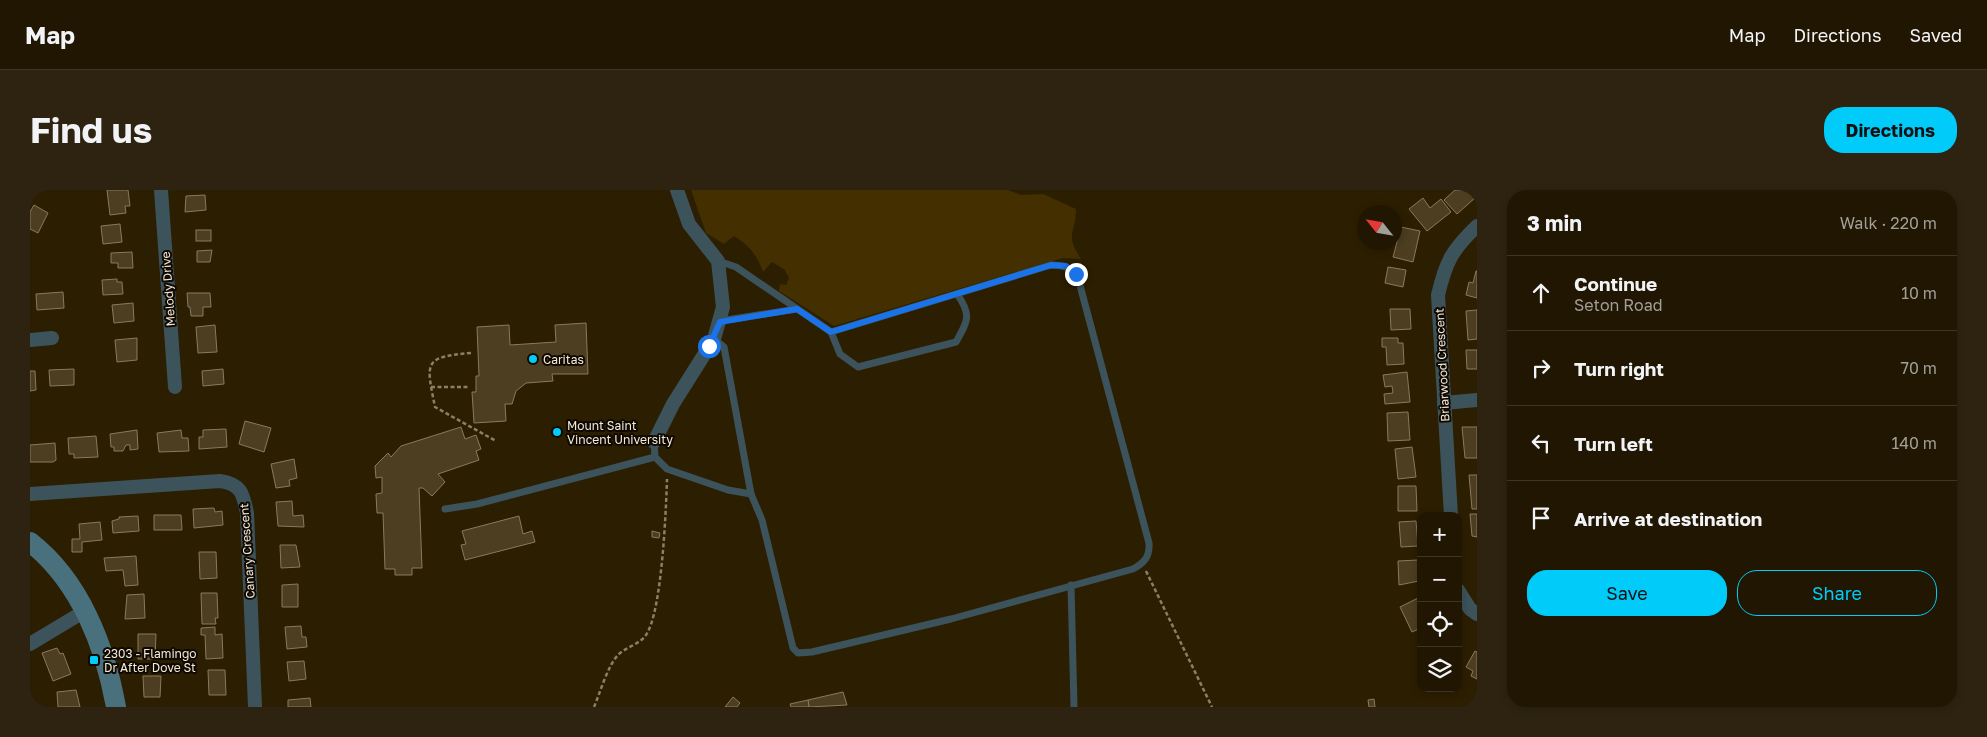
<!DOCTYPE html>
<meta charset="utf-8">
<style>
:root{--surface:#211601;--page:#2d2310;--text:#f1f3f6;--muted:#a29f99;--line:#3e3523;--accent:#00cbf9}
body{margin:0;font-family:"Golos Text",sans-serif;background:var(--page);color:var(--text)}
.controls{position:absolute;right:15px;bottom:15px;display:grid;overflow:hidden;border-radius:10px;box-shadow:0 2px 8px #0003}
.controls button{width:45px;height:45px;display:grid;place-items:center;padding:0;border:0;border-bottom:1px solid var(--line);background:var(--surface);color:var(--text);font:25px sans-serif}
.compass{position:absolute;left:1327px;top:15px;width:45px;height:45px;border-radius:50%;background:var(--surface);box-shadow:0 2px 8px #0003;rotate:301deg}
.stop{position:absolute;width:15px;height:15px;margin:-11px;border:4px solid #1a73e8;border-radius:50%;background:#fff}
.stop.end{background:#1a73e8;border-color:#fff;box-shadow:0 1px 5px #0008}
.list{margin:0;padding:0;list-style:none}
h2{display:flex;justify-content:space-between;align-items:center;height:65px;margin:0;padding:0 20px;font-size:21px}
h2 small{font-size:16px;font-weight:400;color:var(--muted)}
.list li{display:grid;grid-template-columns:32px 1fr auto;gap:15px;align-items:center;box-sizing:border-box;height:75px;padding:0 20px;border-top:1px solid var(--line)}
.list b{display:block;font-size:19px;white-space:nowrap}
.list p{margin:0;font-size:16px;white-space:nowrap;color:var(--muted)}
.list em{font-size:16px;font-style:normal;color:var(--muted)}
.actions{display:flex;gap:10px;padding:15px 20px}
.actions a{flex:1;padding:11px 0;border:1px solid var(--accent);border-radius:20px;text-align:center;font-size:18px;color:var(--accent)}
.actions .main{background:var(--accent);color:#111}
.icon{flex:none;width:28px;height:28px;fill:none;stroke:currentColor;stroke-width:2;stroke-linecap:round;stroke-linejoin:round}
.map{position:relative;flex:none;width:1447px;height:517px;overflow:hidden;border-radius:20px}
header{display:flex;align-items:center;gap:30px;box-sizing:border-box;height:70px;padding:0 25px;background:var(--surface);border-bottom:1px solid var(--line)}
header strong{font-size:24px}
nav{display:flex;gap:28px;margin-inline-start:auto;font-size:18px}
.intro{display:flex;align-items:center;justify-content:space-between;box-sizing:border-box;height:120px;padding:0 30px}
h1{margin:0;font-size:35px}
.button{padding:12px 22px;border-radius:20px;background:var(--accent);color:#111;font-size:18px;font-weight:700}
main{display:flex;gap:30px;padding:0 30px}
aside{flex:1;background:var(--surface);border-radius:20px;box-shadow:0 2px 8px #0003}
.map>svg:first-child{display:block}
.green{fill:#442f00}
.building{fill:#4d3e21;stroke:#8a7a5b}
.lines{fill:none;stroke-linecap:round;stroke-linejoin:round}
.path{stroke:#8b7f68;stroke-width:2.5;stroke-dasharray:4 2.5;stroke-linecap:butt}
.lane{stroke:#3c535c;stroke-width:7}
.street{stroke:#3c535c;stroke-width:14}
.secondary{stroke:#49707d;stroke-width:20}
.route{stroke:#1a73e8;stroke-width:6}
.poi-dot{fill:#00cbf9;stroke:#0f0901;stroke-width:2}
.labels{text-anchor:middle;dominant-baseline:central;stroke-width:4;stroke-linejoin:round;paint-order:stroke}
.street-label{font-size:12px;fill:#f2e9d8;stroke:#0f0901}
.poi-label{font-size:12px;fill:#f2e9d8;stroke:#0f0901;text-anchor:start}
</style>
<header>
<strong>Map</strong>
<nav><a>Map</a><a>Directions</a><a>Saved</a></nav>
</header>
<div class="intro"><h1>Find us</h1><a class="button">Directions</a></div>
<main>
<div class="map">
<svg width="1447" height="517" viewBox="0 0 1447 517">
<rect width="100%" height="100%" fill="#2c1e01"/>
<path class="green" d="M661 0H978L991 5 1013 4 1046 19C1046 45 1034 43 1051 69L1033 68 804 136 749 101 750 94 756 95 759 88 755 80 742 72 733 82C727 65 720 56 704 46L694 54 676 43Z"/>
<g class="building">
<polygon points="77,0 98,0 100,16 95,16 96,23 80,25"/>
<polygon points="1425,0 1440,0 1446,7 1427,24 1414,10"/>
<polygon points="175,5 176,20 155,22 156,6"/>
<polygon points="1393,8 1400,18 1411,9 1421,22 1397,41 1379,19"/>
<polygon points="4,15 18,23 8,43 0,39 0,22"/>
<polygon points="90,34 92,52 73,54 71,36"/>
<polygon points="1371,37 1390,41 1383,72 1363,67"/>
<rect x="166" y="40" width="15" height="11"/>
<polygon points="182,60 180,72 167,72 167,61"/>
<polygon points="102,62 103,78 88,78 88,73 81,73 81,63"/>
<polygon points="1358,77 1376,80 1373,97 1355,93"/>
<polygon points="1446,81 1447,81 1447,108 1436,105 1439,92 1443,93"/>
<polygon points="87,89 87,92 92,92 93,104 73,105 72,90"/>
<polygon points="33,102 34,118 7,120 6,104"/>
<polygon points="157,103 180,103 181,117 173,117 173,126 161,126 160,117 158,117"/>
<polygon points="103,113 104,131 84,133 82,115"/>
<polygon points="1360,119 1380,119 1381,139 1361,140"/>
<polygon points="1447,120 1447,149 1438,150 1436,121"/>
<polygon points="556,133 558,184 522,184 523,191 496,193 486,201 482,214 475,214 476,231 444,233 442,202 446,202 446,186 449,186 447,137 479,135 480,155 526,152 525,135"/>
<polygon points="185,135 187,162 168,163 166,137"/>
<polygon points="107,148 107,170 87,172 85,150"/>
<polygon points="1352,148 1368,148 1368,153 1373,153 1374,174 1357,175 1356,157 1352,157"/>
<polygon points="1436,160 1447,160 1447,179 1437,179"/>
<polygon points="44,179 44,195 20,196 19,180"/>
<polygon points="193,179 194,194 173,196 172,181"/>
<polygon points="0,181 5,181 6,200 0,201"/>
<polygon points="1377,182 1380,212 1355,214 1354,204 1363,203 1362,196 1355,197 1353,185"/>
<polygon points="1378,222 1380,250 1358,251 1357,223"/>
<polygon points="215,231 241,238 234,262 209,254"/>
<polygon points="431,237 435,249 446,245 451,259 446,261 449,270 408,284 415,292 402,306 393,298 389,298 392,378 382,378 382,385 365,385 365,379 355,379 353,323 347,323 346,304 352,303 352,287 346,288 345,276 358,263 361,267 371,256"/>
<polygon points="1432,237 1447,237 1447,268 1435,268"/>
<polygon points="196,239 197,257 169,259 169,247 173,247 173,240"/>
<polygon points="107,240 108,259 100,260 100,255 96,255 93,261 84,261 84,257 81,257 80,244"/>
<polygon points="151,240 152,248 158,248 159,261 129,262 127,243"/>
<polygon points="66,246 68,267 44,268 44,264 39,264 38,248"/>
<polygon points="25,253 26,270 23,272 0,272 0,255"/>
<polygon points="1382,257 1386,287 1368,289 1365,259"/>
<polygon points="264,269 267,288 259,290 260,296 246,298 241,274"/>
<polygon points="1439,285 1447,285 1447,319 1442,319"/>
<polygon points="1368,296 1386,296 1387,321 1368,321"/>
<polygon points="262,311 263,326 273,325 274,337 248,336 246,312"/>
<polygon points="184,318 185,322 192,321 193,335 164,338 163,319"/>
<polygon points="1440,324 1447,324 1447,347 1442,346"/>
<polygon points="124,325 151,325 152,340 124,340"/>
<polygon points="108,326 109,341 83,343 82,331 89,329 89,327"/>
<polygon points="489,326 493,344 502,341 505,352 435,370 431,355 436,354 432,341"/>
<polygon points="1386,331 1388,356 1371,357 1369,332"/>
<polygon points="70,332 72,350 52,352 52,362 42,362 42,349 50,349 49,334"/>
<polygon points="622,341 630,343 629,348 622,347"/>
<polygon points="250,355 266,355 270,377 251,378"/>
<polygon points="169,362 186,362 187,388 170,389"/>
<polygon points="106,366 108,395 95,396 93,380 76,381 74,368"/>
<polygon points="1388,370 1389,391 1369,395 1368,371"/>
<polygon points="268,394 268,417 252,417 252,395"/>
<polygon points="171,403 187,403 188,428 185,428 186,434 172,434"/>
<polygon points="114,404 115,428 95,429 97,405"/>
<polygon points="1388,408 1391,415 1391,438 1382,442 1370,417"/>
<polygon points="271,436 272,447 276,447 277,457 257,459 255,437"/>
<polygon points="185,437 185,445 192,444 193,468 176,469 175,445 171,445 171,438"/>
<polygon points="108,444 126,444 125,469 108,469"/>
<polygon points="27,458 30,464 33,463 41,484 23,491 12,463"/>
<polygon points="1445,461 1447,462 1447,489 1441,486 1443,481 1436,477"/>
<polygon points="274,471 276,489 259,491 257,472"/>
<polygon points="178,480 195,480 196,505 179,505"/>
<polygon points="113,486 131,486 130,507 114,507"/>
<polygon points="46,500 50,517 28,517 27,502"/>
<polygon points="813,502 817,515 779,517 778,510"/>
<polygon points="703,507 710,513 707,517 695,517"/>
<polygon points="280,508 281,517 258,517 258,510"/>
<polygon points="1344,509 1345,517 1339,517 1338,510"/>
<polygon points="778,510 779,517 761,517 760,514"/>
</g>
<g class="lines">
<g class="path">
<path d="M441 163C393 167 396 172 405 217L466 251"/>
<polyline points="401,197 440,197"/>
<polyline points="1116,381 1182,517"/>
<path d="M564 517C570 503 578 475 588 465 596 457 610 454 616 445 632 422 636 320 637 289"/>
</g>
<g class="lane">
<path d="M688 71 706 77 801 142 810 164 828 177 926 152C938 131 942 125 927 104"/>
<polyline points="690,131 767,119"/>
<path d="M684 149 694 157 721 304 732 330 763 458 768 463 782 462 921 429 1103 379C1114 373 1120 367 1119 353L1048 88C1041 77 1033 75 1021 75L801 142"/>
<polyline points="624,252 625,267 637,279 698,300 721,304"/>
<polyline points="415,319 447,314 625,267"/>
<polyline points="1041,395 1044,517"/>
</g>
<g class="street">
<polyline points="131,0 145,197"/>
<polyline points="0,150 22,148"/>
<polyline points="1414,213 1447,210"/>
<polyline points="624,252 643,214 684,149 693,117 688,71 659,34 647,0"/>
<path d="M0 304 190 291C211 294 213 303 217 323L225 517"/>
<path d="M1421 326 1408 105C1416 71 1422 60 1447 36"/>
<polyline points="1428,400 1440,419 1447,424"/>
<polyline points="0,454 55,421"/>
</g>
<path class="secondary" d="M0 352C50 391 75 456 86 517"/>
</g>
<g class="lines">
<polyline class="route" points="679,156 690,132 767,119 801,142 1021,75 1036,76 1046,84"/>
</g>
<g class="poi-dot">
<circle cx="503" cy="169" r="5"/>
<circle cx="527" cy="242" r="5"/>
<rect x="59" y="465" width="10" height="10" rx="2.5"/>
</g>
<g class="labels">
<g class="street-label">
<text transform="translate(138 99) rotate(-94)">Melody Drive</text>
<text transform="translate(1412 175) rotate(-93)">Briarwood Crescent</text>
<text transform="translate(217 361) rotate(-94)">Canary Crescent</text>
</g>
<g class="poi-label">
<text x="513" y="169">Caritas</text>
<text x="537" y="235">Mount Saint<tspan x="537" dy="14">Vincent University</tspan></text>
<text x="74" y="463">2303 - Flamingo<tspan x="74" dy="14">Dr After Dove St</tspan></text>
</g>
</g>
</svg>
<div class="controls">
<button>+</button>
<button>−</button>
<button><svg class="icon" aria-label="locate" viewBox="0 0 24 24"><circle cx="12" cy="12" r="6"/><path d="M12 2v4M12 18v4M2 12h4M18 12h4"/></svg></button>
<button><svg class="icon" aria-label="layers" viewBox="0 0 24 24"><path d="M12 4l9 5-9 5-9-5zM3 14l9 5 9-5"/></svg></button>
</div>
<svg class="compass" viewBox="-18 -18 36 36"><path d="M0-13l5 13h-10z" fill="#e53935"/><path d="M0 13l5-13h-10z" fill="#a29f99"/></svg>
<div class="stop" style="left:679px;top:156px"></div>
<div class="stop end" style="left:1046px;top:84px"></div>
</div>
<aside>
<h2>3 min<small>Walk · 220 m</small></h2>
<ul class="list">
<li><svg class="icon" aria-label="ahead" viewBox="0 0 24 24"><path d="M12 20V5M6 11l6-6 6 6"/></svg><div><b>Continue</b><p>Seton Road</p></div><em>10 m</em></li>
<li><svg class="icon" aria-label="right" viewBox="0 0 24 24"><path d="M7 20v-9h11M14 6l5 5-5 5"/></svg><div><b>Turn right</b></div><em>70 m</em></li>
<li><svg class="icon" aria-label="left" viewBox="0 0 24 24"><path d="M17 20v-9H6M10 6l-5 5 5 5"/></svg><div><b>Turn left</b></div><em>140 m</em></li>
<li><svg class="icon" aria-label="arrive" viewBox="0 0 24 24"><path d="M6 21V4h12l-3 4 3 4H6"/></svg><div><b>Arrive at destination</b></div></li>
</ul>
<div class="actions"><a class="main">Save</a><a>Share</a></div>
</aside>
</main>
